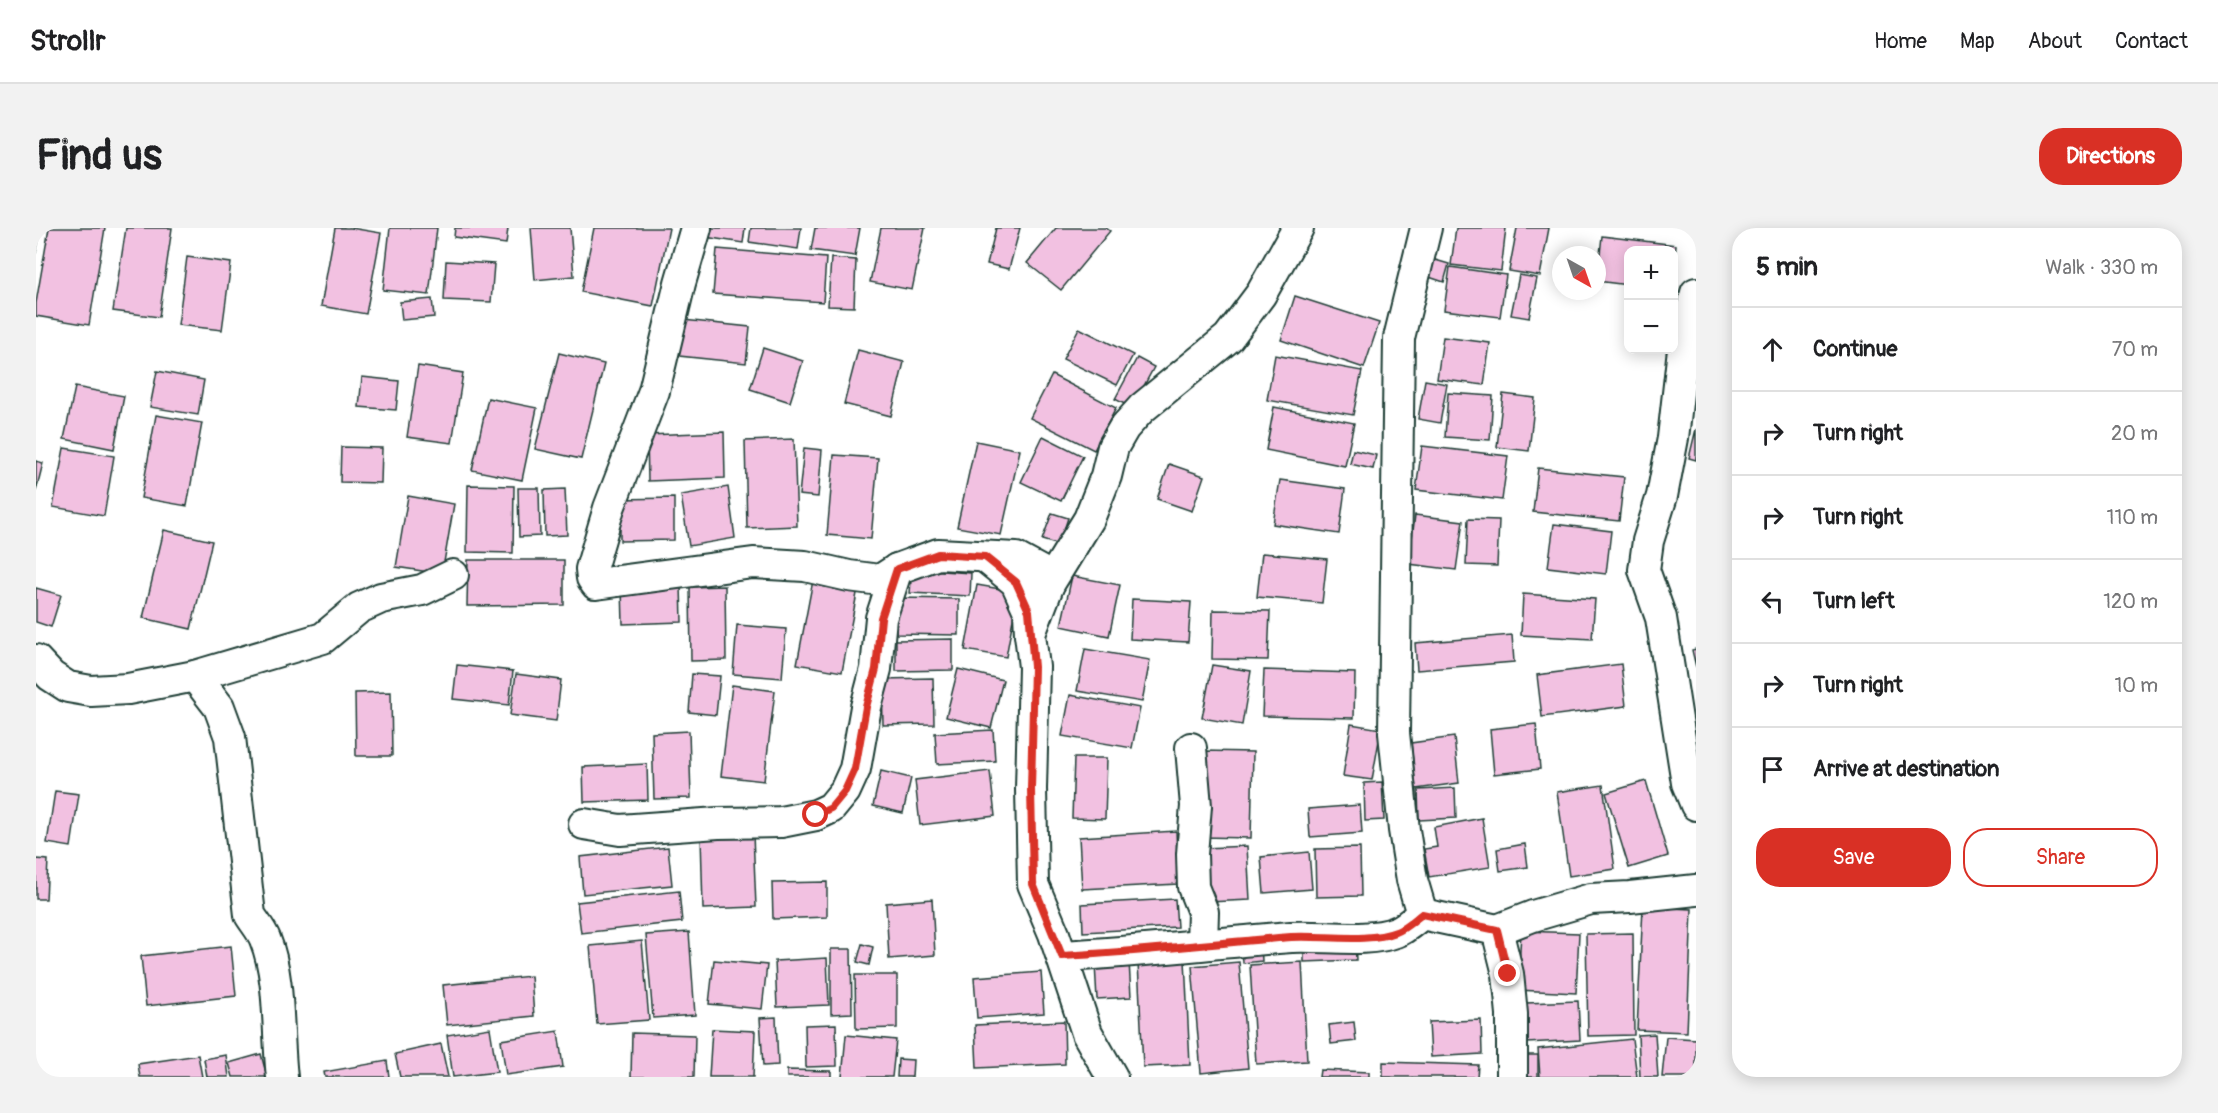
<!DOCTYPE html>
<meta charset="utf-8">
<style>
:root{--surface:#fff;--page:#f2f2f2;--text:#202124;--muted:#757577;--line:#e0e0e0;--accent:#d93025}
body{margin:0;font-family:Pangolin,sans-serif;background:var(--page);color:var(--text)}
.controls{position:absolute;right:18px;top:18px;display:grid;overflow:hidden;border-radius:12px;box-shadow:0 3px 15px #0003}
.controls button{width:54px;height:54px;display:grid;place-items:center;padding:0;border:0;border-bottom:2px solid var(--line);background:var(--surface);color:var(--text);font:30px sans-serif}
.compass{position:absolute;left:1516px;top:18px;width:54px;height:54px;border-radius:50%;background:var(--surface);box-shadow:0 3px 15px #0003;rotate:140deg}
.stop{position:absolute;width:18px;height:18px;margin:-14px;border:4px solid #d93025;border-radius:50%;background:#fff}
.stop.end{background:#d93025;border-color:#fff;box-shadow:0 2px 6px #0008}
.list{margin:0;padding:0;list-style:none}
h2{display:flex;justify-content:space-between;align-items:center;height:78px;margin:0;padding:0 24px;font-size:26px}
h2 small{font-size:20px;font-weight:400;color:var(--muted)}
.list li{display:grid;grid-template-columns:39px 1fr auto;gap:18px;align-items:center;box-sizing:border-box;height:84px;padding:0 24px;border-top:2px solid var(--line)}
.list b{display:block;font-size:22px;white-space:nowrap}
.list em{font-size:20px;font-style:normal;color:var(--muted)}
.actions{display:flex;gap:12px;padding:18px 24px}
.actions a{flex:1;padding:14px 0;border:2px solid var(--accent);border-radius:24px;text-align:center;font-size:21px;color:var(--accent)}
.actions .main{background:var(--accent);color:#fff}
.icon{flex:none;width:33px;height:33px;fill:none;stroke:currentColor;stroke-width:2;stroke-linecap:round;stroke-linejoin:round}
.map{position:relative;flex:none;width:1660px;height:849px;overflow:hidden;border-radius:24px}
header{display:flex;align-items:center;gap:36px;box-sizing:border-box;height:84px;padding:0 30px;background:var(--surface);border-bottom:2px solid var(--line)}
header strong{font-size:28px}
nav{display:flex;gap:33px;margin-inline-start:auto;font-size:21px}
.intro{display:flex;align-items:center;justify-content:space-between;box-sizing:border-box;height:144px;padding:0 36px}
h1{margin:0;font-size:42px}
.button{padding:15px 27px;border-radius:24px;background:var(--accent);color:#fff;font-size:21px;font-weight:700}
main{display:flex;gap:36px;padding:0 36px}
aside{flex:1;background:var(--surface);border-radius:24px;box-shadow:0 3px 15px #0003}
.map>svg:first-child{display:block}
.building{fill:#f2c1e1;stroke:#1f3d34;stroke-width:1.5}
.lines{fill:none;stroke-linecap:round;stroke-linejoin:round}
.minor-casing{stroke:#1f3d34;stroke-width:34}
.minor{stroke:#fff;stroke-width:30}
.route{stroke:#d93025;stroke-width:8}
</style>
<header>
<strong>Strollr</strong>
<nav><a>Home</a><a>Map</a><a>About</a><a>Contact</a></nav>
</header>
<div class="intro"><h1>Find us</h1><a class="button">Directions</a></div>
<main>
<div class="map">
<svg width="1660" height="849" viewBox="0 0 1660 849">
<rect width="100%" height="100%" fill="#fff"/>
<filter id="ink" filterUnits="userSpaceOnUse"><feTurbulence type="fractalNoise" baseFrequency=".0167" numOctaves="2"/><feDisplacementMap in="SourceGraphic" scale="12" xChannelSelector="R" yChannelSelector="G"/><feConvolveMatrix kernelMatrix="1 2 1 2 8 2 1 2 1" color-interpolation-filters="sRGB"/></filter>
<g filter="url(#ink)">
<g class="building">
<polygon points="0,0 5,0 0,25"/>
<polygon points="13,0 69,0 53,97 0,88 0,75"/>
<polygon points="90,0 136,0 123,89 77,83"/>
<polygon points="299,0 315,0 345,5 330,86 285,78"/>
<polygon points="354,0 401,0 393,67 347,62"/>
<polygon points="419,0 472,0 470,16 418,9"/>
<polygon points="495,0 534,0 538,48 499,52"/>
<polygon points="558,0 633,0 617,78 545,64"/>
<polygon points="670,0 709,0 707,15 669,9"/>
<polygon points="715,0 765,0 762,21 713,14"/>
<polygon points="779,0 824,0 819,28 775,22"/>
<polygon points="845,0 889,0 876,62 834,54"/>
<polygon points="960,0 984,0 973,41 951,36"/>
<polygon points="1020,0 1070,0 1074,3 1025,62 991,35"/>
<polygon points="1420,0 1470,0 1465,43 1415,37"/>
<polygon points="1481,0 1513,0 1504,48 1473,43"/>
<polygon points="1566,8 1640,17 1638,37 1638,22 1592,22 1592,57 1561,53"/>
<polygon points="681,21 790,30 787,74 677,66"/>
<polygon points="151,29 195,35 186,102 142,97"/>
<polygon points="795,30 820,32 818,79 792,78"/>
<polygon points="1396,31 1413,36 1408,54 1390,48"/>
<polygon points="410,33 458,36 455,74 408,72"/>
<polygon points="1414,39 1470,47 1464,89 1408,82"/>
<polygon points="1483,47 1501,50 1493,90 1475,87"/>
<polygon points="1259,68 1343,95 1328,140 1245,112"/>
<polygon points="396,71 398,89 366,92 364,74"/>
<polygon points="647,92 714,99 710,135 643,128"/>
<polygon points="1043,100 1097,127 1081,157 1027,131"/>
<polygon points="1407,109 1454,115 1448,157 1401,151"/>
<polygon points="727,120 767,133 754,174 714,161"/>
<polygon points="822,122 868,134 855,188 808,176"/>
<polygon points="523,125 568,136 545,231 499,221"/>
<polygon points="1239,127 1326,143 1317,187 1231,172"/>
<polygon points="1101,130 1118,139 1096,180 1079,171"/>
<polygon points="382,138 427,145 416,215 371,209"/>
<polygon points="121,143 168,152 162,187 114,179"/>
<polygon points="1016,147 1080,180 1058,222 994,190"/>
<polygon points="326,149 363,153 360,182 323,179"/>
<polygon points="1389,152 1411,156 1404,195 1382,191"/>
<polygon points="39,159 88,168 78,221 28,211"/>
<polygon points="1412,165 1457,168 1454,212 1409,209"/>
<polygon points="1467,166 1499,170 1493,223 1461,219"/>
<polygon points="452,170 501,180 486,252 436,242"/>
<polygon points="1238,179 1318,195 1309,238 1230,222"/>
<polygon points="120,187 166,195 151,278 105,270"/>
<polygon points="1660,201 1660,232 1653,230"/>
<polygon points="688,204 689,250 612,253 611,207"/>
<polygon points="1007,208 1047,228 1025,273 985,254"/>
<polygon points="758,211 761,298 711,300 709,213"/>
<polygon points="940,213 984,222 965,307 921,299"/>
<polygon points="1386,218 1472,228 1466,272 1380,262"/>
<polygon points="305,219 346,220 345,255 304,254"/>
<polygon points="28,220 78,228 68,288 17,279"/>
<polygon points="768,220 786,222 782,269 763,267"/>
<polygon points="1317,222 1340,227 1337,241 1314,236"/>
<polygon points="798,227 842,230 835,311 791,307"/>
<polygon points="0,233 7,235 0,263"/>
<polygon points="1133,236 1168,248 1156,283 1121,271"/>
<polygon points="1502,240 1588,249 1583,293 1497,284"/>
<polygon points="1244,252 1309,261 1303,306 1237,296"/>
<polygon points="432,257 478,258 477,325 431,324"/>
<polygon points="692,259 699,310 653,318 645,267"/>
<polygon points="482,260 503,260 504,308 483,309"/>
<polygon points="529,261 531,307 509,308 508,262"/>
<polygon points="372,268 418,276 406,346 360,339"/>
<polygon points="638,270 638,312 584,313 584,271"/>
<polygon points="1016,285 1032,290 1023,317 1006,312"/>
<polygon points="1379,287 1427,293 1420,342 1373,336"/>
<polygon points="1432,291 1463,292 1461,338 1430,337"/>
<polygon points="1518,296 1575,303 1570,346 1512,339"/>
<polygon points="128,302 176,313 155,401 107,390"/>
<polygon points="1226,325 1291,331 1286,375 1221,369"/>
<polygon points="432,332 528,332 528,377 431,378"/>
<polygon points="876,341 935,345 934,368 874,365"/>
<polygon points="1036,348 1084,357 1073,408 1025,398"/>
<polygon points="777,352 822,360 806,444 761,436"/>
<polygon points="645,357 646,394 587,396 586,359"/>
<polygon points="941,357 982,364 970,429 929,422"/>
<polygon points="689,358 690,432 655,433 654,359"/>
<polygon points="0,360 25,367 15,399 0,394"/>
<polygon points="1487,366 1559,371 1556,411 1485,407"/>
<polygon points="861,370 923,371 923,407 860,406"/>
<polygon points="1096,371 1155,374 1152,414 1094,411"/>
<polygon points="1177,382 1234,383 1232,432 1176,431"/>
<polygon points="701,397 750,401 746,450 697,446"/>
<polygon points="1476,407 1478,434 1381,442 1379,415"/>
<polygon points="917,411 917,442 860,443 860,412"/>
<polygon points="1049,421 1114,432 1106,474 1041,463"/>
<polygon points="1660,421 1660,439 1656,422"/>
<polygon points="1585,436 1590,478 1506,489 1501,447"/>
<polygon points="421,437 477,443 473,477 417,471"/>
<polygon points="1176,437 1215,443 1206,497 1166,490"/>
<polygon points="922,441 967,452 955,500 910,489"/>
<polygon points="1228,442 1319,445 1318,490 1226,488"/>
<polygon points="480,446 525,452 520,493 474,487"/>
<polygon points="656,446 684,448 680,487 653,484"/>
<polygon points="897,450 898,496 847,497 846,451"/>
<polygon points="696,457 739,463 728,553 685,548"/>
<polygon points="355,464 356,528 320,528 319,465"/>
<polygon points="1034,467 1104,480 1096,520 1026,508"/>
<polygon points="1315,496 1345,501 1336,552 1307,548"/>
<polygon points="1500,496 1504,541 1458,546 1454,501"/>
<polygon points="957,502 959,533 901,536 899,505"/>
<polygon points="653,503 655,570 618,571 616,505"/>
<polygon points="1418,509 1423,555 1380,561 1375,515"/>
<polygon points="1167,523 1217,524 1215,610 1165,609"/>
<polygon points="1038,530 1071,530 1069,591 1036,590"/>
<polygon points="611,536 612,572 548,574 547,539"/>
<polygon points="845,543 875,550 867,585 837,578"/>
<polygon points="954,543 959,588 884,597 879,552"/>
<polygon points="1610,553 1632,628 1593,640 1570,565"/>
<polygon points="1346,554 1348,592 1329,593 1328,555"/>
<polygon points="1567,557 1579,641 1533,648 1521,564"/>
<polygon points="1419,560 1420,590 1383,592 1382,562"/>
<polygon points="19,563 43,566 35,619 11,615"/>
<polygon points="1324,577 1326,605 1274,609 1272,581"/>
<polygon points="1446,590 1454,639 1393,649 1388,621 1401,619 1398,599"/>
<polygon points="1140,603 1142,656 1046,661 1043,609"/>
<polygon points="717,606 720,679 667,681 665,608"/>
<polygon points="1489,616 1492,639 1464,643 1461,621"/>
<polygon points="1211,618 1214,672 1172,674 1169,620"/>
<polygon points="632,619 636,657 547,666 544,629"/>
<polygon points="1324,620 1325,668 1280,669 1279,621"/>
<polygon points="1273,624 1276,661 1228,665 1225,629"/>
<polygon points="0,631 12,632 10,671 0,671"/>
<polygon points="791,654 791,689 737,691 736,655"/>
<polygon points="643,663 646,694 545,705 541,674"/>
<polygon points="896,671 899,727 853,731 850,675"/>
<polygon points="1139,671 1141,699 1047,704 1046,676"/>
<polygon points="1607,679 1656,681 1651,804 1601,802"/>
<polygon points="1485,703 1543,705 1540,765 1482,762"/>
<polygon points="653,704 659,787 617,790 610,707"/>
<polygon points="1597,705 1598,807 1552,808 1550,706"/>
<polygon points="1319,711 1320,732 1268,734 1268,713"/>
<polygon points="606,713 613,792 561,796 554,718"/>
<polygon points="826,716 837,719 833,737 821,734"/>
<polygon points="1225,716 1226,733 1207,735 1206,718"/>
<polygon points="195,718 200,768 110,778 105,728"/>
<polygon points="795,721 815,721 816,785 795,786"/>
<polygon points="791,730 793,777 741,779 739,733"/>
<polygon points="678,732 731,737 726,781 673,776"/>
<polygon points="1149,732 1154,837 1107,839 1102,734"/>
<polygon points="1093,733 1095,769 1061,771 1059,736"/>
<polygon points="1203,734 1212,840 1165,845 1156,738"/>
<polygon points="1266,734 1271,833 1220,836 1214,737"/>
<polygon points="1005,744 1008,785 941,790 938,749"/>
<polygon points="819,747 861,747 861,800 820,801"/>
<polygon points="495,748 498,788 411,797 407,757"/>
<polygon points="1542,773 1544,812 1491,815 1490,775"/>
<polygon points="740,789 742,837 727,838 724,790"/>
<polygon points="1445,792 1446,826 1395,829 1393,794"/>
<polygon points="1028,793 1029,836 941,840 939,797"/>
<polygon points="1318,794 1320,813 1295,816 1293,797"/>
<polygon points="800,796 801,838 770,839 769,797"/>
<polygon points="454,800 461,844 417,849 411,807"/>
<polygon points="676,801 719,803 717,849 673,849"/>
<polygon points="522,803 527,839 470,847 465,812"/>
<polygon points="596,805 659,807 658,849 595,849"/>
<polygon points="1619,806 1622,849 1604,849 1602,807"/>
<polygon points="810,807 860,812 856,849 806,849"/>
<polygon points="1630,809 1660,811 1660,849 1626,849"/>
<polygon points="1596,811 1601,849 1504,849 1502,821"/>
<polygon points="405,816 412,849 364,849 359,826"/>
<polygon points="225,826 231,849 197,849 193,835"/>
<polygon points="162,827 166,849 104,849 102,836"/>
<polygon points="190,827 193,849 171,849 168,831"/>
<rect x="1478" y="827" width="24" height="22"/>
<polygon points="862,831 877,832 876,849 861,849"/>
<polygon points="351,833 353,849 289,849 288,844"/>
<polygon points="1347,834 1442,837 1441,849 1347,849"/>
<polygon points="751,842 795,843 795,849 751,849"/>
<polygon points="1284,842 1333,844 1333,849 1283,849"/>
</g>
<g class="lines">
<defs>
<g id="minor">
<polyline points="660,0 644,55 618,163 573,280 555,341 556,350 560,356 717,335 769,338 813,348 844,352 861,341 902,326 980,330 1004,343 1013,356"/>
<polyline points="1660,65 1648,112 1637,210 1626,268 1612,313 1608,342 1625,390 1651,555 1660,577"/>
<polyline points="949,329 980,354 993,383 994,406"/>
<polyline points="0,432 15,448 32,459 55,463 92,461 159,448 287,410 323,380 345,370 386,362 417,347"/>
<path d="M159 448 183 479 194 509 214 687C219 695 226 703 229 711 245 750 241 807 246 849"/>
<polyline points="1155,520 1160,578 1156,626 1157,659 1167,684 1166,716"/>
<polyline points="548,596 584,602 682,595 745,594 780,587 795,580 809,563 819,541 830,479 840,441 845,390 861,341"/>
<polyline points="1386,686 1376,652 1368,602 1358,505 1363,110 1390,0"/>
<polyline points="1461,702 1472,746 1476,786 1476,849"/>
<path d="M1026 728C1102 724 1178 715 1255 709 1285 707 1332 715 1360 704 1369 701 1378 692 1386 686L1461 702 1497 688 1555 671 1594 669 1660 662"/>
<polyline points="1076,849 1051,805 1018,706 997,656 995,561 998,439 994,406 1013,356 1053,291 1070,248 1077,219 1088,200 1106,180 1192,110 1225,66 1262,0"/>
</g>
</defs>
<use href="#minor" class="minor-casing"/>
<use href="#minor" class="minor"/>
</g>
</g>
<g class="lines" filter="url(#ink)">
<path class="route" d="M780 587 795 580 809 563 819 541 830 479 840 441 845 390 861 341 902 326 949 329 980 354 993 383 998 439 995 561 997 656 1026 728C1102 724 1178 715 1255 709 1285 707 1332 715 1360 704 1369 701 1378 692 1386 686L1461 702 1472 746"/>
</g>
</svg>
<div class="controls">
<button>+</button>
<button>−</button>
</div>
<svg class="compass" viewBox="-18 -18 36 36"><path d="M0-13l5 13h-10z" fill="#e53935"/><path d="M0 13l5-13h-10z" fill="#757577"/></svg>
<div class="stop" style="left:780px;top:587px"></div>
<div class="stop end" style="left:1472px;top:746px"></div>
</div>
<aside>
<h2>5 min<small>Walk · 330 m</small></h2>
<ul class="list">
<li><svg class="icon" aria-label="ahead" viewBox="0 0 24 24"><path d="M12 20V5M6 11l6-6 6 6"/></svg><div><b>Continue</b></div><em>70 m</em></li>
<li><svg class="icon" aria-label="right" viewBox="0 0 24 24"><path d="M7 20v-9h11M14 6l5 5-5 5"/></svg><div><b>Turn right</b></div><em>20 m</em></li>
<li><svg class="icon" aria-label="right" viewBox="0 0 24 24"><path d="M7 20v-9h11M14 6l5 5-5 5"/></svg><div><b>Turn right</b></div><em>110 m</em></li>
<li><svg class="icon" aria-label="left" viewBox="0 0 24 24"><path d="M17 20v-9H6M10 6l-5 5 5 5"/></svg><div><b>Turn left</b></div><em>120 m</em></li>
<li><svg class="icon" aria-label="right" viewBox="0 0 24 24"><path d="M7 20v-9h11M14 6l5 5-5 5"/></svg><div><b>Turn right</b></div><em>10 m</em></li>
<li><svg class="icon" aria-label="arrive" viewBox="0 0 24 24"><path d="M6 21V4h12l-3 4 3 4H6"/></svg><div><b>Arrive at destination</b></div></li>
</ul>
<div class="actions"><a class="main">Save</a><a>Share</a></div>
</aside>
</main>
